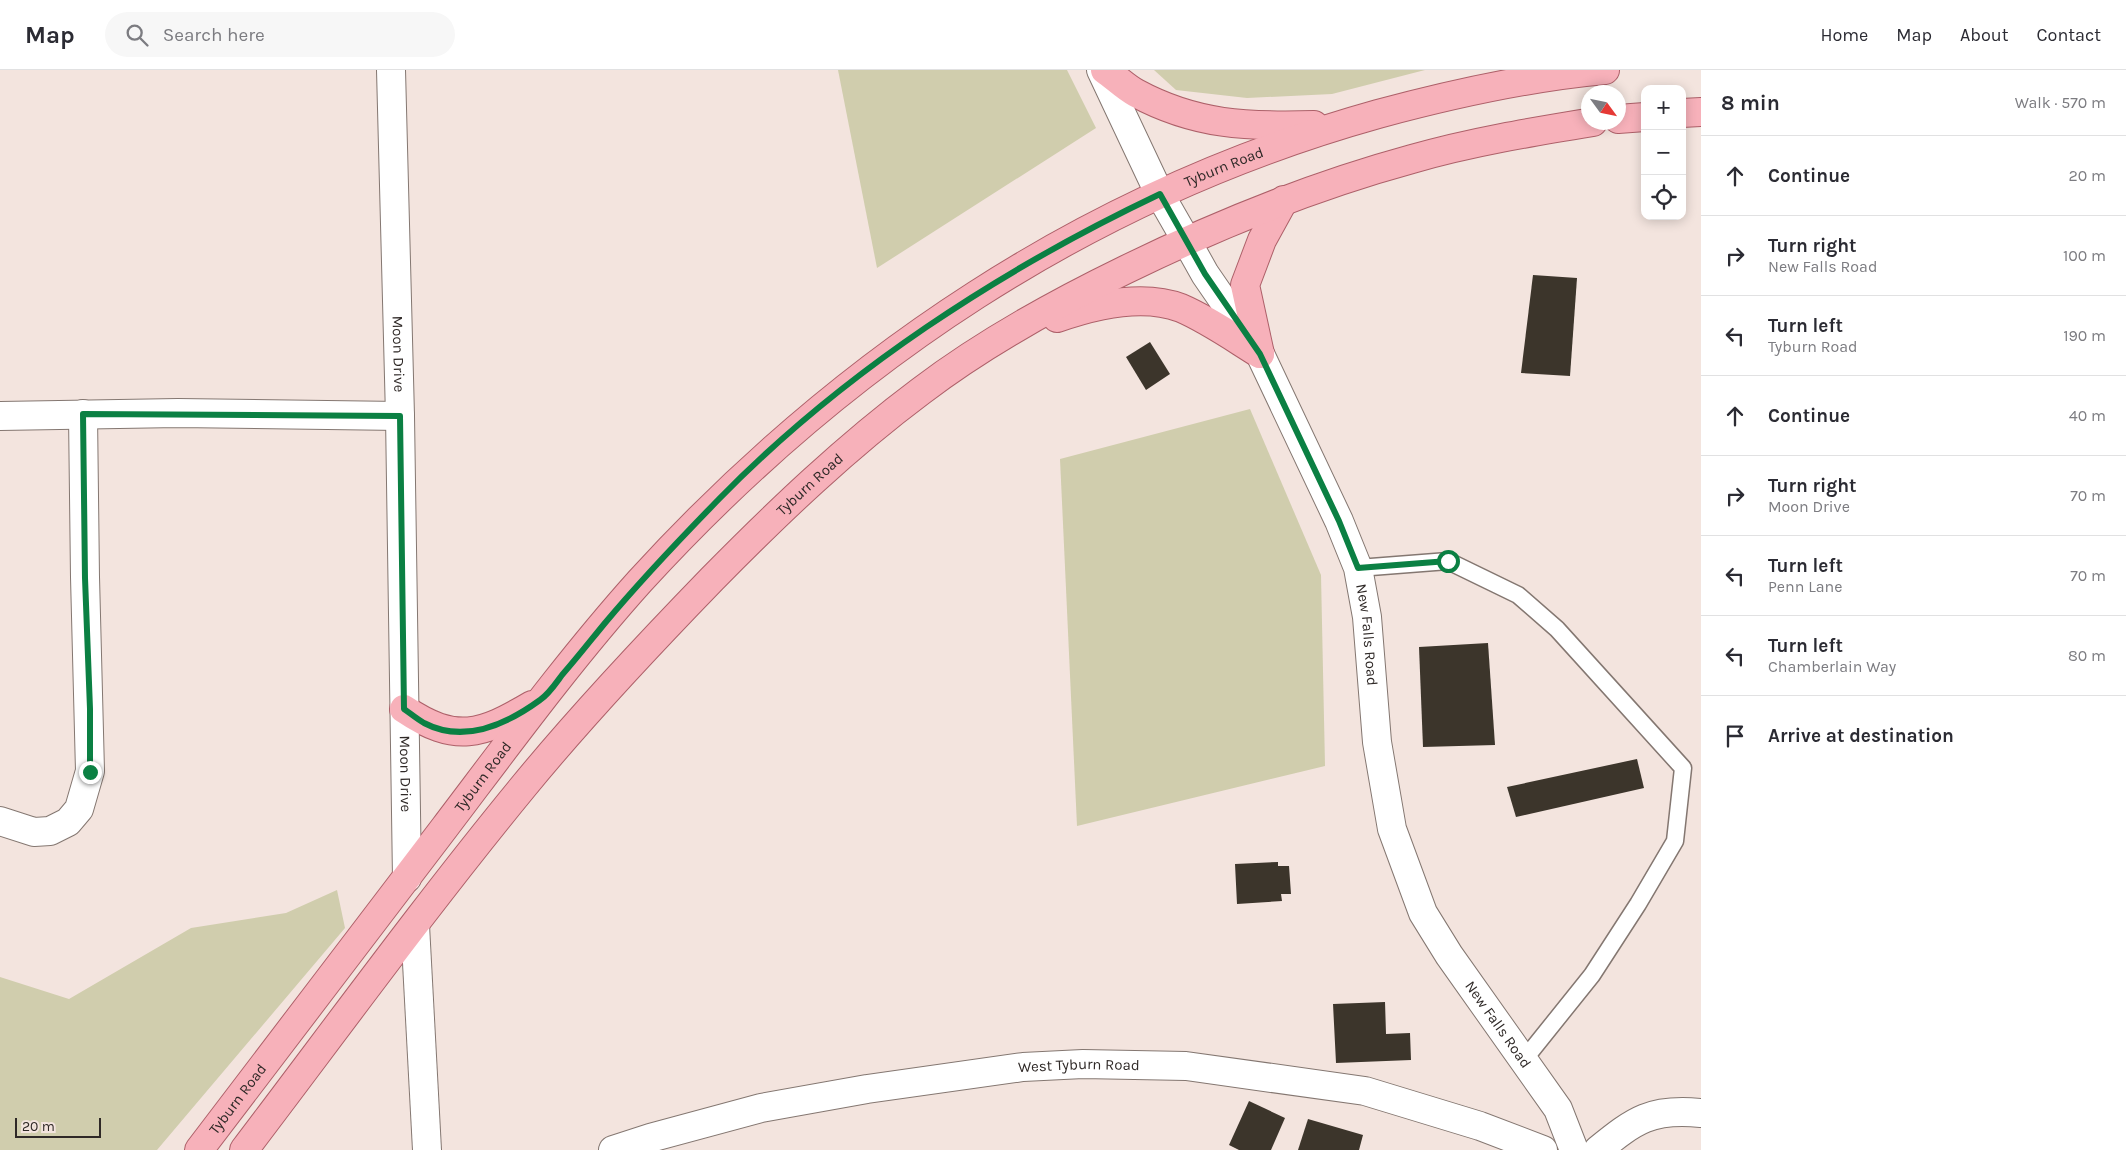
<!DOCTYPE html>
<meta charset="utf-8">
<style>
:root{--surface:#fff;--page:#f7f7f7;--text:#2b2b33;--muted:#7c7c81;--line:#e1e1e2}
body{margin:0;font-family:Karla,sans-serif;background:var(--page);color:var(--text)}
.controls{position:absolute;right:15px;top:15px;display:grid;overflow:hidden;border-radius:10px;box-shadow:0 2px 12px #0003}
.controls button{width:45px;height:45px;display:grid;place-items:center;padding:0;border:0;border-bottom:1px solid var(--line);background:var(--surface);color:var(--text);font:25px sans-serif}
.compass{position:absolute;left:1581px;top:15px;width:45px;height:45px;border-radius:50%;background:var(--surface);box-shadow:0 2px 12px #0003;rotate:123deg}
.scale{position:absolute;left:15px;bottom:12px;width:86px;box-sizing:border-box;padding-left:5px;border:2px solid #2f2927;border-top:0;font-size:14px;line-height:18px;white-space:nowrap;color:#2f2927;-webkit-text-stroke:4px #f3e4de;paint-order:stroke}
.stop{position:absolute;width:15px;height:15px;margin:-11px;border:4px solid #0b8043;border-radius:50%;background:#fff}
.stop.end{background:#0b8043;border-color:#fff;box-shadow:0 1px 5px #0008}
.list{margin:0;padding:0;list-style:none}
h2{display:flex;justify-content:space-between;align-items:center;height:65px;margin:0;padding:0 20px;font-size:21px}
h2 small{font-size:16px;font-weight:400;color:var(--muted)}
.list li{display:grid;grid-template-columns:32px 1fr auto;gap:15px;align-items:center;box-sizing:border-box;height:80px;padding:0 20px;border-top:1px solid var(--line)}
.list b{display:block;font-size:19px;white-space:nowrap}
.list p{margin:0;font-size:16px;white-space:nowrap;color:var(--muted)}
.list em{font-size:16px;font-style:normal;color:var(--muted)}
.icon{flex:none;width:28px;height:28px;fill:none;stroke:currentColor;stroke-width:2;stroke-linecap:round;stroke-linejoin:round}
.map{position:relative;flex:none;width:1701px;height:1080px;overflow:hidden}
header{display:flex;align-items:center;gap:30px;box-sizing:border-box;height:70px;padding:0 25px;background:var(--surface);border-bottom:1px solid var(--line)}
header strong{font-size:24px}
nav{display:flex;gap:28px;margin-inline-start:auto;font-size:18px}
.search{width:350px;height:45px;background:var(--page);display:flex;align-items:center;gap:12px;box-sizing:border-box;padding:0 18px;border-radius:28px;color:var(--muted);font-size:19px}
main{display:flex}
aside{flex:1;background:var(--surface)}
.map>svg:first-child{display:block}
.green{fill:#d0cdad}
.building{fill:#3c352b}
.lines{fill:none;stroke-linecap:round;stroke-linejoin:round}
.service-casing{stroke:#847771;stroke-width:19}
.minor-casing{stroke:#847771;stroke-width:30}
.tertiary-casing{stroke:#847771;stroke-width:30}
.secondary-casing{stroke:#847771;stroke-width:30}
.primary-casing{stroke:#ad6069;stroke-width:30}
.service{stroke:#fff;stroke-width:16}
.minor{stroke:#fff;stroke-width:28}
.tertiary{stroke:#fff;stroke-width:28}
.secondary{stroke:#fff;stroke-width:28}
.primary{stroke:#f7b1ba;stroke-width:28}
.route{stroke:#0b8043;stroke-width:6}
.labels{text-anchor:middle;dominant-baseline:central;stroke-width:5;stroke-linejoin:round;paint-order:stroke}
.street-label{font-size:15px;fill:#2f2927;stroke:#f3e4de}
</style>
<header>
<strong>Map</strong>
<div class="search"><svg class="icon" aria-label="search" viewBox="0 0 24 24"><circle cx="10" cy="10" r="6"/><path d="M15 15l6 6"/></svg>Search here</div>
<nav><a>Home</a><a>Map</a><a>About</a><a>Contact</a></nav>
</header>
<main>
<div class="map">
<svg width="1701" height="1080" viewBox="0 0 1701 1080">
<rect width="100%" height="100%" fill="#f3e4de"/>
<g class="green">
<polygon points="838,0 1067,0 1096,58 877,198"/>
<polygon points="1154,0 1425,0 1332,24 1247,28 1176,20"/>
<polygon points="1250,339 1321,505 1325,696 1077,756 1060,389"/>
<polygon points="337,820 345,858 157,1080 0,1080 0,907 69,929 191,858 286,843"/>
</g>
<g class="building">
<polygon points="1533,205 1577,208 1570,306 1521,303"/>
<polygon points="1150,272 1170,304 1146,320 1126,287"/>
<polygon points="1488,573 1495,675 1423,677 1419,577"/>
<polygon points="1637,689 1644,718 1516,747 1507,717"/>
<polygon points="1278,792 1278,796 1289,796 1291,824 1281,824 1282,831 1237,834 1235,794"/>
<polygon points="1385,932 1386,964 1410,963 1411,990 1336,993 1333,934"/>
<polygon points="1249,1031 1285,1048 1271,1080 1239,1080 1229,1075"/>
<polygon points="1308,1049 1363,1065 1359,1080 1298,1080"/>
</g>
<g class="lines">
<defs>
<polyline id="service" points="1358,498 1448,491 1518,525 1557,559 1683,698 1675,771 1638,834 1592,905 1523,991"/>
<g id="minor">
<path id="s1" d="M391 0 400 346 407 808"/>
<polyline points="0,346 178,343 400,346"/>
<polyline points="0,751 34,762 50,761 68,752 79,739 90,701 85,507 83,344"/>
<polyline points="415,855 427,1080"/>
<path id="s2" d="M613 1080 650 1068 761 1038 867 1019 1023 997 1083 994 1186 996 1365 1021 1480 1056 1543 1080"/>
<path d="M1598 1080C1635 1050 1651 1038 1701 1043"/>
</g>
<g id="tertiary">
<path id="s3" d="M1186 170 1205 204 1260 284 1339 451 1358 498 1367 547 1377 672 1392 759 1423 843 1449 885 1558 1039 1574 1080"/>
</g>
<polyline id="secondary" points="1101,0 1159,123 1186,170"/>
<g id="primary">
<path d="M1105 0C1115 7 1125 17 1136 23 1195 55 1248 57 1314 55"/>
<polyline points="1682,43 1701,42"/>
<polyline points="1618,49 1645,47"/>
<path d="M1057 248C1094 235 1142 223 1181 238 1209 250 1234 268 1260 284"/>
<polyline points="1260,284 1245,215 1262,170 1284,130"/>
<path d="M404 639C456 674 481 665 532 635"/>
<path id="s4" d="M199 1080C281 972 363 865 445 757 508 674 570 589 640 511 842 290 1088 125 1378 44 1452 24 1528 7 1605 0"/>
<path id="s5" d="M244 1080C336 959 426 835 523 717 582 645 647 576 712 509 778 442 846 377 921 321 984 273 1055 234 1125 200 1217 155 1313 116 1412 89 1471 72 1532 62 1593 52"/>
</g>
</defs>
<use href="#service" class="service-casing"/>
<use href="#minor" class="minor-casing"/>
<use href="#tertiary" class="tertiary-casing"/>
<use href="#secondary" class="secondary-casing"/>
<use href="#primary" class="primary-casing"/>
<use href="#service" class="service"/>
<use href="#minor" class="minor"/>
<use href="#tertiary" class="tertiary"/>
<use href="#secondary" class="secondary"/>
<use href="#primary" class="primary"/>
</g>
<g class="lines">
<path class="route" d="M90 702V639L85 508 83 344 400 346 404 639C411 644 417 649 424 653 464 674 507 654 540 630 549 624 556 613 562 605 577 588 591 570 605 553 641 510 680 469 719 429 843 302 1000 200 1160 124L1205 204 1260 284 1339 451 1358 498 1448 491"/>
</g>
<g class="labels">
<g class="street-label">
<text stroke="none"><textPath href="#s4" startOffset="1442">Tyburn Road</textPath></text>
<text stroke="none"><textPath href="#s1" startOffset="284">Moon Drive</textPath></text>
<text stroke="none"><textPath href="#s5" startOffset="875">Tyburn Road</textPath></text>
<text stroke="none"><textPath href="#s3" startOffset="439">New Falls Road</textPath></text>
<text stroke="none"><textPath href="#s1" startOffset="704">Moon Drive</textPath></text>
<text stroke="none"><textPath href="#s4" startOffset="469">Tyburn Road</textPath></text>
<text stroke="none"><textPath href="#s3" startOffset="859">New Falls Road</textPath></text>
<text stroke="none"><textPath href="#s2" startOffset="475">West Tyburn Road</textPath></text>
<text stroke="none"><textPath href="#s4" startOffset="64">Tyburn Road</textPath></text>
</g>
</g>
</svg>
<div class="controls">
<button>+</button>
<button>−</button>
<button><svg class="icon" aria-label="locate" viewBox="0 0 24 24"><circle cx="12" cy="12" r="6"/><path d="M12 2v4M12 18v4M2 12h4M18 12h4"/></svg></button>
</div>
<svg class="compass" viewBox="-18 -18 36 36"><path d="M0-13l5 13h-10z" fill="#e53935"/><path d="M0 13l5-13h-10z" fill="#7c7c81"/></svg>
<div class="scale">20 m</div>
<div class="stop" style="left:1448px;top:491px"></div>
<div class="stop end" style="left:90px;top:702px"></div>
</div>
<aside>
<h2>8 min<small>Walk · 570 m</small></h2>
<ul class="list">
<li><svg class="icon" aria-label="ahead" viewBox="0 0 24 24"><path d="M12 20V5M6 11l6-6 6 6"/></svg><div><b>Continue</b></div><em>20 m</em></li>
<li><svg class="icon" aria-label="right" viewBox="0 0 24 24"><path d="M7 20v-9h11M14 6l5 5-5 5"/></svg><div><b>Turn right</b><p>New Falls Road</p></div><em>100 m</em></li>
<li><svg class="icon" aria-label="left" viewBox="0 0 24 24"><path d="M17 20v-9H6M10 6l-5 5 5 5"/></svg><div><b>Turn left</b><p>Tyburn Road</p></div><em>190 m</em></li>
<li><svg class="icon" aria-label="ahead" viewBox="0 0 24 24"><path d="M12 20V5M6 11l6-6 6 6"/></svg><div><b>Continue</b></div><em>40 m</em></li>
<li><svg class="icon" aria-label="right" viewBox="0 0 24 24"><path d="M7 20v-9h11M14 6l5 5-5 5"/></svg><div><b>Turn right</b><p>Moon Drive</p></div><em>70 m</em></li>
<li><svg class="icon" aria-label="left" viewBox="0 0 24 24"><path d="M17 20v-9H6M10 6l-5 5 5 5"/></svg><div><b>Turn left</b><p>Penn Lane</p></div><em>70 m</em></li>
<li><svg class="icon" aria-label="left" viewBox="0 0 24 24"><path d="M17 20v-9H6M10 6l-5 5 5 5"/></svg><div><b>Turn left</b><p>Chamberlain Way</p></div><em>80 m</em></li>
<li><svg class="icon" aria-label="arrive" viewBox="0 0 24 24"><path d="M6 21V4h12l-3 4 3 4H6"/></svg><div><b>Arrive at destination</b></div></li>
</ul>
</aside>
</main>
